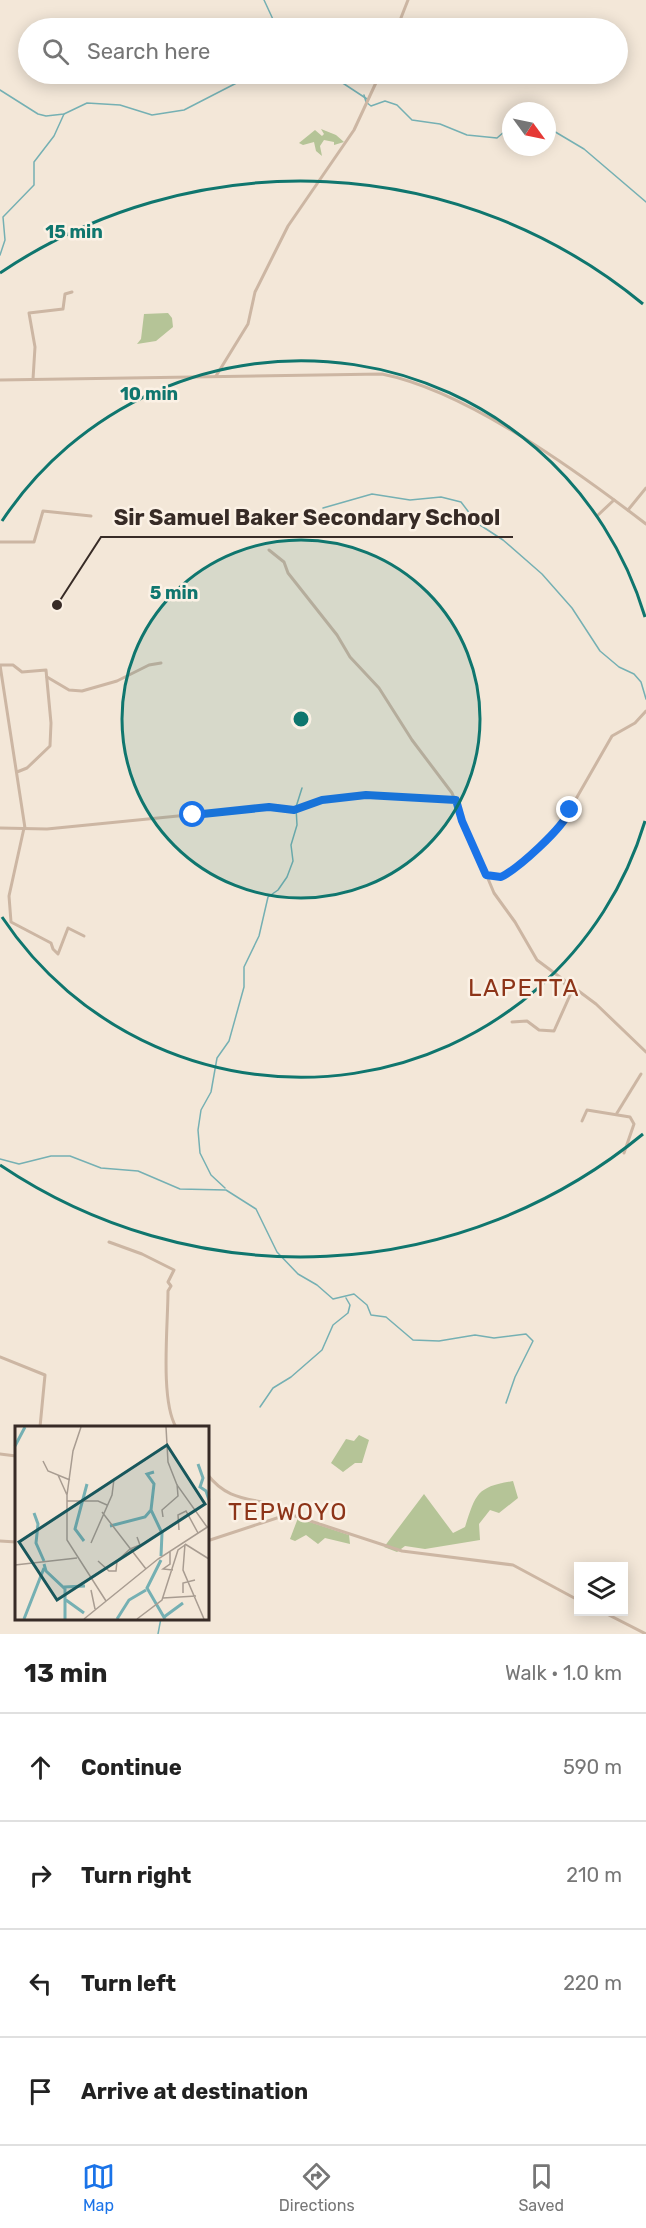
<!DOCTYPE html>
<meta charset="utf-8">
<style>
:root{--surface:#fff;--page:#f2f2f2;--text:#222;--muted:#767676;--line:#e0e0e0;--accent:#1a73e8}
body{margin:0;font-family:Rubik,sans-serif;background:var(--page);color:var(--text)}
.controls{position:absolute;right:18px;bottom:18px;display:grid;overflow:hidden;border-radius:0px;box-shadow:0 3px 15px #0003}
.controls button{width:54px;height:54px;display:grid;place-items:center;padding:0;border:0;border-bottom:2px solid var(--line);background:var(--surface);color:var(--text);font:30px sans-serif}
.compass{position:absolute;left:502px;top:102px;width:54px;height:54px;border-radius:50%;background:var(--surface);box-shadow:0 3px 15px #0003;rotate:123deg}
.stop{position:absolute;width:18px;height:18px;margin:-14px;border:4px solid #1a73e8;border-radius:50%;background:#fff}
.stop.end{background:#1a73e8;border-color:#fff;box-shadow:0 2px 6px #0008}
.list{margin:0;padding:0;list-style:none}
h2{display:flex;justify-content:space-between;align-items:center;height:78px;margin:0;padding:0 24px;font-size:26px}
h2 small{font-size:20px;font-weight:400;color:var(--muted)}
.list li{display:grid;grid-template-columns:39px 1fr auto;gap:18px;align-items:center;box-sizing:border-box;height:108px;padding:0 24px;border-top:2px solid var(--line)}
.list b{display:block;font-size:22px;white-space:nowrap}
.list em{font-size:20px;font-style:normal;color:var(--muted)}
.icon{flex:none;width:33px;height:33px;fill:none;stroke:currentColor;stroke-width:2;stroke-linecap:round;stroke-linejoin:round}
.map{position:relative;flex:none;width:646px;height:1634px;overflow:hidden}
.search{position:absolute;background:var(--surface);box-shadow:0 3px 15px #0003;left:18px;right:18px;top:18px;height:66px;display:flex;align-items:center;gap:15px;box-sizing:border-box;padding:0 21px;border-radius:33px;color:var(--muted);font-size:22px}
.sheet{height:510px;background:var(--surface)}
nav{display:flex;justify-content:space-around;align-items:center;box-sizing:border-box;height:84px;border-top:2px solid var(--line);background:var(--surface);font-size:16px;color:var(--muted)}
nav a{display:grid;justify-items:center;gap:3px}
nav .on{color:var(--accent)}
.map>svg:first-child{display:block}
.green{fill:#b5c497}
.lines{fill:none;stroke-linecap:round;stroke-linejoin:round}
.stream{stroke:#75b0b3;stroke-width:1.5}
.street{stroke:#ccb6a3;stroke-width:3}
.route{stroke:#1a73e8;stroke-width:8}
.ring{fill:none;stroke:#0f766e;stroke-width:3}
.labels{text-anchor:middle;dominant-baseline:central;stroke-width:5;stroke-linejoin:round;paint-order:stroke}
.quarter-label{font-size:24px;letter-spacing:1.5px;fill:#8d3418;stroke:#fbf1e5}
.inset-river{fill:none;stroke:#75b0b3;stroke-width:3}
.inset-road{fill:none;stroke:#a89c91;stroke-width:1.5}
.view{fill:#18575c;fill-opacity:0.15;stroke:#18575c;stroke-width:3}
.inset-edge{fill:none;stroke:#372b26;stroke-width:3}
.centre{fill:#0f766e;stroke:#fbf1e5;stroke-width:3}
.ring-label{font-size:18px;text-anchor:middle;font-weight:bold;fill:#0f766e;stroke:#fbf1e5;stroke-width:5;stroke-linejoin:round;paint-order:stroke}
.leader{fill:none;stroke:#372b26;stroke-width:2}
.callout-dot{fill:#372b26;stroke:#fbf1e5;stroke-width:2}
.callout-label{font-size:22px;text-anchor:middle;font-weight:bold;fill:#372b26;stroke:#fbf1e5;stroke-width:5;stroke-linejoin:round;paint-order:stroke}
</style>
<div class="map">
<svg width="646" height="1634" viewBox="0 0 646 1634">
<rect width="100%" height="100%" fill="#f3e7d8"/>
<g class="green">
<polygon points="321,129 336,135 344,142 334,145 334,142 324,140 320,146 322,156 316,151 314,142 303,145 299,143 315,130 322,136 324,134"/>
<polygon points="168,313 172,318 173,327 156,341 137,344 141,339 144,314"/>
<polygon points="359,1435 369,1440 362,1463 355,1463 343,1472 331,1463 346,1439 354,1441"/>
<path d="M513 1481 518 1498 499 1513 490 1510 479 1524 480 1540 425 1549 405 1546 397 1552 384 1547 424 1494 453 1533 465 1527C476 1493 477 1487 513 1481Z"/>
<polygon points="298,1518 349,1535 350,1544 325,1538 318,1544 306,1535 295,1541 290,1539"/>
</g>
<g class="lines">
<g class="stream">
<polyline points="264,0 277,28"/>
<polyline points="329,74 367,99"/>
<polyline points="0,90 38,114 46,116 64,114 87,103 120,105 152,115 184,110 254,74"/>
<polyline points="364,95 366,102 371,106 385,101 397,105 412,120 440,124 467,135 497,138 511,126"/>
<polyline points="547,127 584,149 646,202"/>
<polyline points="0,255 5,240 3,217 34,185 34,162 54,136 64,114"/>
<polyline points="323,508 372,494 410,500 441,497 461,502 477,523 503,540 542,574 572,608 600,651 619,667 634,674 641,682 646,699"/>
<polyline points="0,1159 19,1164 51,1156 70,1156 101,1168 138,1171 180,1189 226,1190 256,1209 277,1252 298,1274 317,1285 333,1299 354,1294 367,1305 371,1315 386,1317 413,1340 439,1341 475,1335 494,1338 526,1334 533,1341 515,1377 506,1403"/>
<polyline points="225,1188 211,1175 200,1153 198,1130 201,1110 211,1092 217,1058 229,1041 244,987 244,967 259,936 268,897 278,890 287,877 293,861 291,845 297,825 296,807 302,788"/>
<polyline points="260,1407 273,1388 291,1377 322,1350 333,1325 348,1313 350,1305 346,1298"/>
<polyline points="158,1634 161,1618"/>
</g>
<g class="street">
<polyline points="397,28 408,0"/>
<polyline points="216,376 248,324 255,292 288,226 354,130 380,74"/>
<polyline points="33,379 35,347 29,313 63,309 65,294 72,292"/>
<path d="M0 380 382 374C467 391 577 471 646 524"/>
<polyline points="628,510 646,488"/>
<polyline points="597,516 614,500"/>
<polyline points="0,542 34,542 43,511 91,516"/>
<polyline points="269,550 284,562 288,573 337,635 350,657 379,688 412,740 452,793 494,893 515,922 537,960 596,1004 646,1052"/>
<polyline points="47,677 69,690 82,691 117,681 149,665 161,663"/>
<polyline points="17,772 27,768 50,746 51,723 46,670 22,672 13,665 0,665 25,828"/>
<polyline points="0,828 47,829 269,807 294,810 322,800 366,795 456,800"/>
<polyline points="24,828 9,896 11,922 51,943 53,949 58,954 68,928 84,936"/>
<polyline points="486,875 501,877 514,871 561,825 612,736 635,723 646,711"/>
<polyline points="512,1022 527,1021 539,1030 554,1031 571,993 564,983"/>
<polyline points="617,1113 641,1074"/>
<polyline points="582,1121 587,1110 630,1117 634,1124 624,1153"/>
<path d="M109 1242 142 1254 174 1270 168 1282 171 1286 168 1291C168 1325 160 1400 176 1427"/>
<polyline points="0,1357 45,1375 40,1427"/>
<polyline points="0,1454 16,1456"/>
<path d="M207 1474C233 1508 261 1494 293 1513"/>
<polyline points="0,1541 16,1542"/>
<polyline points="207,1541 289,1514 402,1551 513,1565 578,1600"/>
<polyline points="603,1612 646,1634"/>
</g>
</g>
<g class="lines">
<path class="route" d="M193 815 269 807 294 810 322 800 366 795 456 800 462 821 486 875 501 877C519 868 563 828 570 810"/>
</g>
<circle cx="301" cy="719" r="179" fill="#0f766e" fill-opacity=".12"/>
<g class="ring">
<circle cx="301" cy="719" r="179"/>
<path d="M645 821A359 359 0 0 1 2 917M2 521A359 359 0 0 1 645 617"/>
<path d="M643 1134A538 538 0 0 1 0 1165M0 273A538 538 0 0 1 643 304"/>
</g>
<g class="labels">
<g class="quarter-label">
<text x="524" y="988">LAPETTA</text>
<text x="288" y="1512">TEPWOYO</text>
</g>
</g>
<g transform="translate(15 1426)">
<rect width="194" height="194" fill="#f3e7d8"/>
<path class="inset-river" d="M0 20 10 1M183 38 188 52 185 61 191 65 194 74M139 46 132 48 139 58 136 84 147 107 146 130M19 87 23 98 21 117 29 135M95 100 130 91 136 84M69 115 60 103 72 58M146 134 132 162 150 193M29 138 31 145 50 163V193M49 161 70 160M51 174 69 187M149 191 168 177M9 193 29 142M102 193 114 174 131 164"/>
<path class="inset-road" d="M66 1 58 25 52 69V114L91 175M151 1 153 36 162 59 192 101M28 35 33 45 55 54M43 49 52 69M52 75H83L92 79M87 86 131 143M148 91 147 84 163 70 162 58M164 104 163 89 171 85 183 107M76 117 97 69 99 53M170 118 168 144 189 193M170 118 194 133M115 123 125 119 122 111M155 126V138L148 143 158 144M83 135 94 145H101L102 135 115 123M0 139 62 132M76 164 80 183M168 167V157L180 154M148 172 181 170M69 193 143 133 194 100M122 193 147 174 163 124 170 119"/>
<path class="view" d="M152 19 190 78 42 174 4 116Z"/>
<rect width="194" height="194" class="inset-edge"/>
</g>
<circle cx="301" cy="719" r="9" class="centre"/>
<g class="ring-label">
<text x="74" y="238">15 min</text>
<text x="149" y="400">10 min</text>
<text x="174" y="599">5 min</text>
</g>
<path class="leader" d="M57 605L101 537H513"/>
<circle class="callout-dot" cx="57" cy="605" r="6"/>
<g class="callout-label">
<text x="307" y="525">Sir Samuel Baker Secondary School</text>
</g>
</svg>
<div class="controls">
<button><svg class="icon" aria-label="layers" viewBox="0 0 24 24"><path d="M12 4l9 5-9 5-9-5zM3 14l9 5 9-5"/></svg></button>
</div>
<svg class="compass" viewBox="-18 -18 36 36"><path d="M0-13l5 13h-10z" fill="#e53935"/><path d="M0 13l5-13h-10z" fill="#767676"/></svg>
<div class="stop" style="left:193px;top:815px"></div>
<div class="stop end" style="left:570px;top:810px"></div>
<div class="search"><svg class="icon" aria-label="search" viewBox="0 0 24 24"><circle cx="10" cy="10" r="6"/><path d="M15 15l6 6"/></svg>Search here</div>
</div>
<section class="sheet">
<h2>13 min<small>Walk · 1.0 km</small></h2>
<ul class="list">
<li><svg class="icon" aria-label="ahead" viewBox="0 0 24 24"><path d="M12 20V5M6 11l6-6 6 6"/></svg><div><b>Continue</b></div><em>590 m</em></li>
<li><svg class="icon" aria-label="right" viewBox="0 0 24 24"><path d="M7 20v-9h11M14 6l5 5-5 5"/></svg><div><b>Turn right</b></div><em>210 m</em></li>
<li><svg class="icon" aria-label="left" viewBox="0 0 24 24"><path d="M17 20v-9H6M10 6l-5 5 5 5"/></svg><div><b>Turn left</b></div><em>220 m</em></li>
<li><svg class="icon" aria-label="arrive" viewBox="0 0 24 24"><path d="M6 21V4h12l-3 4 3 4H6"/></svg><div><b>Arrive at destination</b></div></li>
</ul>
</section>
<nav>
<a class="on"><svg class="icon" aria-label="map" viewBox="0 0 24 24"><path d="M3 6l6-2 6 2 6-2v14l-6 2-6-2-6 2zM9 4v14M15 6v14"/></svg>Map</a>
<a><svg class="icon" aria-label="directions" viewBox="0 0 24 24"><path d="M12 3l9 9-9 9-9-9zM9 14v-3h6M13 9l2 2-2 2"/></svg>Directions</a>
<a><svg class="icon" aria-label="saved" viewBox="0 0 24 24"><path d="M7 4h10v16l-5-4-5 4z"/></svg>Saved</a>
</nav>
